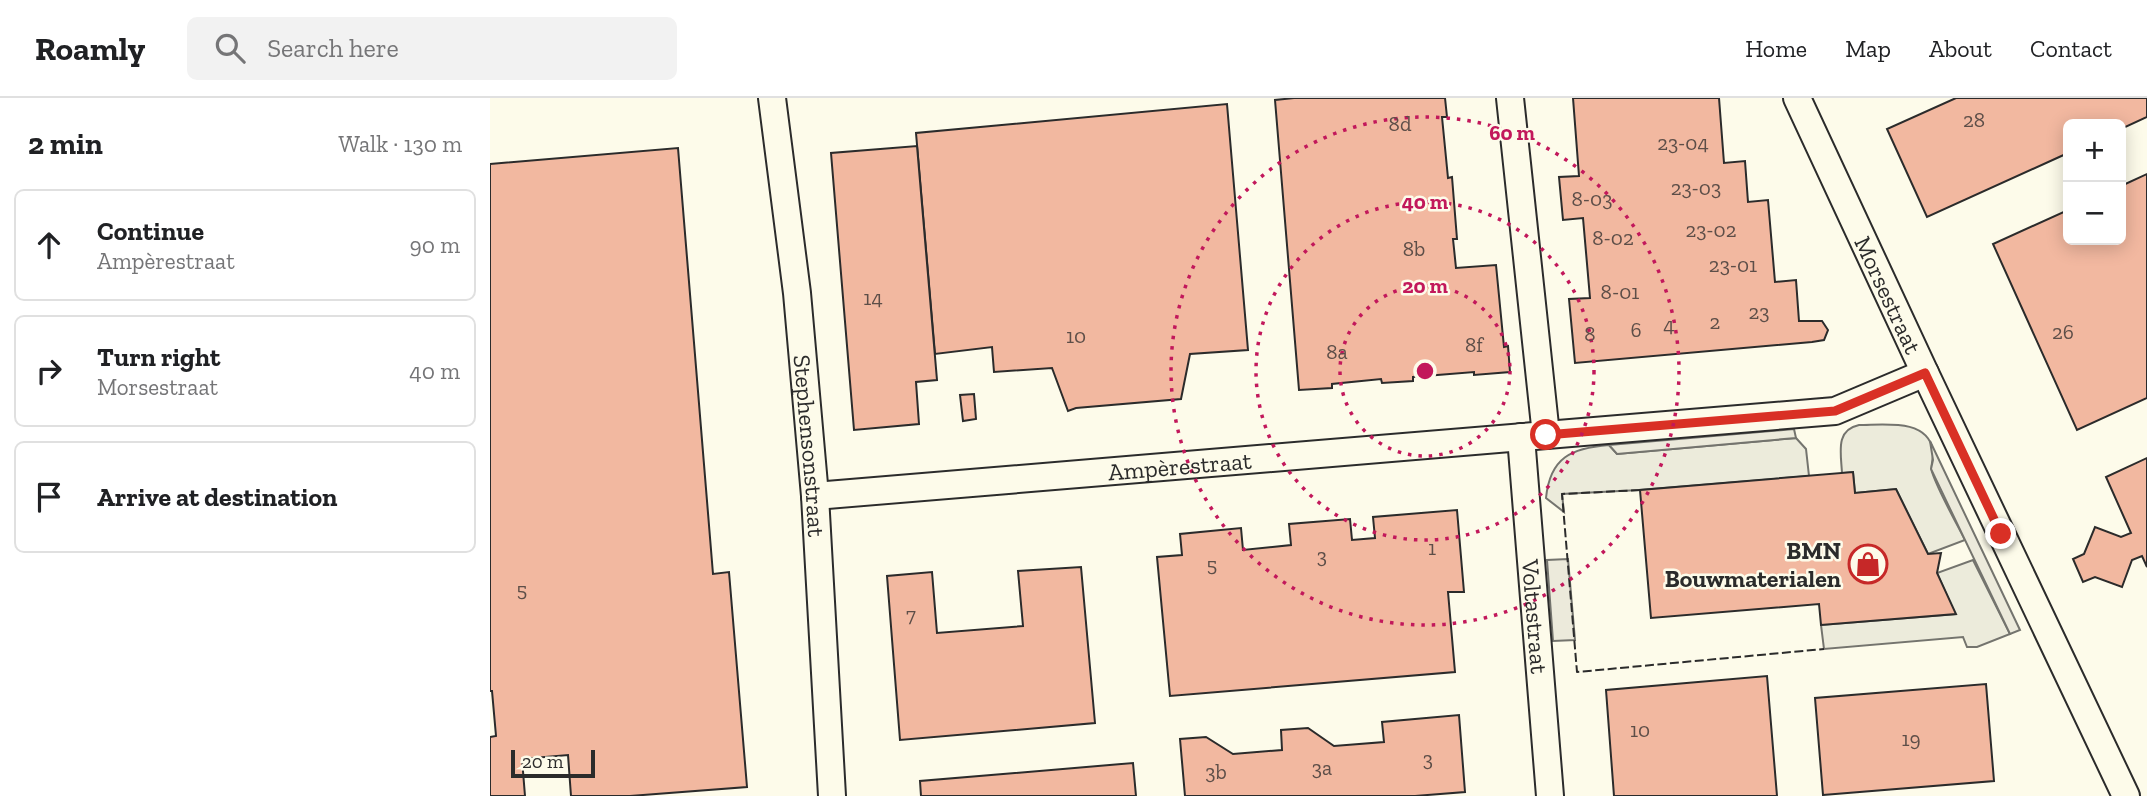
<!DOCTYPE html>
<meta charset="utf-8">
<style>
:root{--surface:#fff;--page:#f2f2f2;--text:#202124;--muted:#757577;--line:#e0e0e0}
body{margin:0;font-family:"Zilla Slab",serif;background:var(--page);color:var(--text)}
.controls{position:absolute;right:21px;top:21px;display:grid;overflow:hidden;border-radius:10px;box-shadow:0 4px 18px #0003}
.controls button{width:63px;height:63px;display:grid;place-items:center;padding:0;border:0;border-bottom:2px solid var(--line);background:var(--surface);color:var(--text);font:35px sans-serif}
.scale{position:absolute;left:21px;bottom:18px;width:84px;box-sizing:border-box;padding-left:7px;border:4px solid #2b2b2b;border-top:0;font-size:19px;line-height:24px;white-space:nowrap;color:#2b2b2b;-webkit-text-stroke:5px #fdfbea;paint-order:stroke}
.stop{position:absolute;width:21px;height:21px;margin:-16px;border:5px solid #d93025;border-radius:50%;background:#fff}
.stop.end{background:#d93025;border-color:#fff;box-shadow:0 2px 7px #0008}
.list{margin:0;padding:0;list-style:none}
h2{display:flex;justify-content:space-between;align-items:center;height:91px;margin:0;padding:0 28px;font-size:30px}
h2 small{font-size:23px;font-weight:400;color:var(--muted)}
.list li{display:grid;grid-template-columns:46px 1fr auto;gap:21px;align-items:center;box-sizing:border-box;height:112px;margin:0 14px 14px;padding:0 14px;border:2px solid var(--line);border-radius:10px}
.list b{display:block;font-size:26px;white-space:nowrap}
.list p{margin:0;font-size:23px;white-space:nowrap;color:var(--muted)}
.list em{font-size:23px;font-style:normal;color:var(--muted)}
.icon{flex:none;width:38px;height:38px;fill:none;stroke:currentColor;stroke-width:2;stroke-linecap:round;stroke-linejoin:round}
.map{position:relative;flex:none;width:1657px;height:698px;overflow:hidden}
header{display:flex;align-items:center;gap:42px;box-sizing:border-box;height:98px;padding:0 35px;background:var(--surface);border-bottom:2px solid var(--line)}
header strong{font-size:33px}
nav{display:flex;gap:38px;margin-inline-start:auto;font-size:24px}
.search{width:490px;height:63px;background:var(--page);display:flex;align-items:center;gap:18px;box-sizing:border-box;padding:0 24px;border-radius:10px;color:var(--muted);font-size:26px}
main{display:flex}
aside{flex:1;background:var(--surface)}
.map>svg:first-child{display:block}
.green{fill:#ecebdb;stroke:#74746e;stroke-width:2}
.parking{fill:#eceadb;stroke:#74746e;stroke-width:2}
.building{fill:#f2b8a0;stroke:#2b2b2b;stroke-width:2}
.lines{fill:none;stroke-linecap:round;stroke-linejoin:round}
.minor-casing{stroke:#2b2b2b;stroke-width:30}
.minor{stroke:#fdfbea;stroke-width:26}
.fence{stroke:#2b2b2b;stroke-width:2;stroke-dasharray:9 3.5;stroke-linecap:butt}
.route{stroke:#d93025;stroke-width:9}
.ring{fill:none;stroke:#c2185b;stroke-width:3.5;stroke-dasharray:3.5 7}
.labels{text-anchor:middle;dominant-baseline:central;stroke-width:5;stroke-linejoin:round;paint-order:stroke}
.number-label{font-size:21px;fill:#5d4e48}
.street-label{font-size:24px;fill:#2b2b2b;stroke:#fdfbea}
.poi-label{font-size:24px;font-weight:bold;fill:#2b2b2b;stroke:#fdfbea;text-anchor:end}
.centre{fill:#c2185b;stroke:#fdfbea;stroke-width:3.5}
.ring-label{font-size:21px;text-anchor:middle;font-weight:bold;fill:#c2185b;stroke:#fdfbea;stroke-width:5;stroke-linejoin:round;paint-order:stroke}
</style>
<header>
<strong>Roamly</strong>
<div class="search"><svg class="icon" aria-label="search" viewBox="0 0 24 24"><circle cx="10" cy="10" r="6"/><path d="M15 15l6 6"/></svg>Search here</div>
<nav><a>Home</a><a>Map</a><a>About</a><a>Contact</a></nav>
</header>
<main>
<aside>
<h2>2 min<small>Walk · 130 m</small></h2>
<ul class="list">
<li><svg class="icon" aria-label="ahead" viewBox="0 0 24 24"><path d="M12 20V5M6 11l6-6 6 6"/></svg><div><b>Continue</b><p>Ampèrestraat</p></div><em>90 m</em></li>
<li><svg class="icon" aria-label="right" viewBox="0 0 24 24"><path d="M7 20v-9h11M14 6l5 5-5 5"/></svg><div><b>Turn right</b><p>Morsestraat</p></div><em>40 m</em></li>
<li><svg class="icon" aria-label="arrive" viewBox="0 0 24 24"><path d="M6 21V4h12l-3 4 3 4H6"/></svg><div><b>Arrive at destination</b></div></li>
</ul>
</aside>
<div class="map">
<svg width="1657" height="698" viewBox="0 0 1657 698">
<rect width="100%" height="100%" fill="#fdfbea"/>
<g class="green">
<path d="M1369 327C1394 327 1438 320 1443 353 1444 360 1440 368 1442 374 1449 395 1465 422 1475 442L1438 456 1406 391 1365 395 1363 374 1352 375C1351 355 1345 332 1369 327Z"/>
<path d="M1306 340 1316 351 1319 378 1150 392 1072 396 1074 414 1056 400C1060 359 1082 350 1119 347L1127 356Z"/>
<polygon points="1483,462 1520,536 1487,549 1477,549 1473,539 1334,551 1331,527 1465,516 1447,475"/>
</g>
<g class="parking">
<polygon points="1304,331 1306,340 1127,356 1119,347"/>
<polygon points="1440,343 1530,532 1520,536 1441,371 1443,362"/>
<polygon points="1078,461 1085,542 1063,543 1057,462"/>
</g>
<g class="building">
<polygon points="804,0 955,0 957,19 952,19 958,80 962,79 967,141 963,141 966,170 1006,167 1014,249 1018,248 1020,274 984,277 984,274 923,279 923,283 892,285 891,281 842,286 842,290 809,292 785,2"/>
<polygon points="1083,0 1229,0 1234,65 1255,63 1258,104 1278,102 1285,184 1306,182 1309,223 1332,223 1338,232 1334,242 1322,244 1085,265 1079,201 1100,200 1093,120 1073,122 1069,79 1089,78"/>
<polygon points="1466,0 1657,0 1657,19 1631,31 1631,26 1578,26 1578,55 1437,119 1397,31"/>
<polygon points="737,6 758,252 700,256 691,301 586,310 578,313 562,270 504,274 502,249 445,256 426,35"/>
<polygon points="427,48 447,282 426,284 429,326 364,332 341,55"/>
<polygon points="188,50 223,476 239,474 257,689 140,698 81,698 78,657 32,661 35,698 0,698 0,639 6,638 2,593 0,593 0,66"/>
<polygon points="1657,76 1657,300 1587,332 1503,146 1578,112 1578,142 1631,142 1631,88"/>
<polygon points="484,296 486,321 473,323 470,297"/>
<polygon points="1657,360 1657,469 1652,458 1642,462 1632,489 1605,479 1593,484 1583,461 1594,456 1605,429 1631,439 1641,435 1616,379"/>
<polygon points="1363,374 1365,395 1406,391 1438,456 1451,455 1447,475 1466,516 1331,527 1329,506 1161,520 1150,392"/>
<polygon points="967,412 974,494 958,494 965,574 680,598 667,459 692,457 690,436 751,430 753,452 801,447 799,426 860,421 862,442 885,440 883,419"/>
<polygon points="591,469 605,625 410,642 397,478 442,474 447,535 533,528 528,473"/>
<polygon points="1277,578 1287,698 1124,698 1116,592"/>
<polygon points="1496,586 1504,683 1333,697 1325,600"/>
<polygon points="969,617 975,694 925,698 695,698 690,641 716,639 743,656 792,652 791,632 818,630 844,648 894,644 892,624"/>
<polygon points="643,665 646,698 431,698 430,683"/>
</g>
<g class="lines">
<defs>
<g id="minor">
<path id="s1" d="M282 0 307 195 325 398 342 698"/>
<polyline points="1020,0 1056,337"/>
<path id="s2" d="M1307 0 1435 275 1636 698"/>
<path id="s3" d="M1031 339 1060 698"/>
<path id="s4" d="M325 398 1345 313 1435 275"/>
</g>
</defs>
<use href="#minor" class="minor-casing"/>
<use href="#minor" class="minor"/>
<polyline class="fence" points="1150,392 1072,396 1087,574 1334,551"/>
</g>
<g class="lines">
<polyline class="route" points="1056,337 1345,313 1435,275 1511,436"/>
</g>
<g class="ring">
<circle cx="935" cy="273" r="85"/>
<circle cx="935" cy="273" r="169"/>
<circle cx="935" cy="273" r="254"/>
</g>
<defs>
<symbol id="shop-ring" viewBox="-11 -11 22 22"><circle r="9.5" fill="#fdfbea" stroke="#c62828" stroke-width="1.5"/><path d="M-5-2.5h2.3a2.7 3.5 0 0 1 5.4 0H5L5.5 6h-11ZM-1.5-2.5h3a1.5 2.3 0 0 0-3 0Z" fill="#c62828"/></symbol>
</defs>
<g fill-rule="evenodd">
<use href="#shop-ring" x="1356" y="444" width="44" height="44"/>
</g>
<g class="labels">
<g class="number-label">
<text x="1484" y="21">28</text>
<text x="910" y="25">8d</text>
<text x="1193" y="44">23-04</text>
<text x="1206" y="89">23-03</text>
<text x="1102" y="100">8-03</text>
<text x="1221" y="131">23-02</text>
<text x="1123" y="139">8-02</text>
<text x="924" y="150">8b</text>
<text x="1243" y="166">23-01</text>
<text x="1130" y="193">8-01</text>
<text x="383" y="199">14</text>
<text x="1269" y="213">23</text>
<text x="1225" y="223">2</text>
<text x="1179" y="226">4</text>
<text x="1146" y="231">6</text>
<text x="1573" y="233">26</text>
<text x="1100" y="235">8</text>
<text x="586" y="237">10</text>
<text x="984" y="246">8f</text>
<text x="847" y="253">8a</text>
<text x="942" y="449">1</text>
<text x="832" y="457">3</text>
<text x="722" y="466">5</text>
<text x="32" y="491">5</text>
<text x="421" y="516">7</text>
<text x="1150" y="631">10</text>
<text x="1421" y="640">19</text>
<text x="938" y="660">3</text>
<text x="832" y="669">3a</text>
<text x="726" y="673">3b</text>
</g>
<g class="street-label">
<text stroke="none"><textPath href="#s2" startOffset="217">Morsestraat</textPath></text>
<text stroke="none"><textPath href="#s1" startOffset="350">Stephensonstraat</textPath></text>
<text stroke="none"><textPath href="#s4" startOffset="366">Ampèrestraat</textPath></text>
<text stroke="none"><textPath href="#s3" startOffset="180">Voltastraat</textPath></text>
</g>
<g class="poi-label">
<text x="1351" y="452">BMN<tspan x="1351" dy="28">Bouwmaterialen</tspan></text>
</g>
</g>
<circle cx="935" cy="273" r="10" class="centre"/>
<g class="ring-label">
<text x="1022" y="42">60 m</text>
<text x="935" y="111">40 m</text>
<text x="935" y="195">20 m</text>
</g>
</svg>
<div class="controls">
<button>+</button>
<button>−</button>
</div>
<div class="scale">20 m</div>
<div class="stop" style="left:1056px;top:337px"></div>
<div class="stop end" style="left:1511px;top:436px"></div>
</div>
</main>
